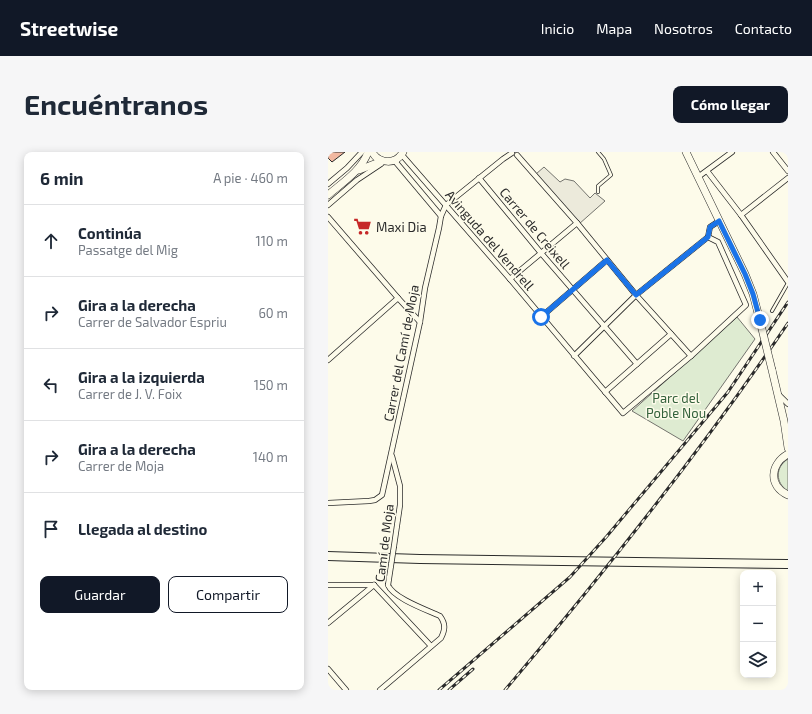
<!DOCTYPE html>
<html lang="es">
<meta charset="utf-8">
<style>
:root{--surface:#fff;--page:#f6f6f7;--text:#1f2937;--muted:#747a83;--line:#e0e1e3;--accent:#111827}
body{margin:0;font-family:"Exo 2",sans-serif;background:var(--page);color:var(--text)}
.controls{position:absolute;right:12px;bottom:12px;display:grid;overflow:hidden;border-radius:8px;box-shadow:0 2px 10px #0003}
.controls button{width:36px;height:36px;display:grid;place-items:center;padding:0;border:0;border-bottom:1px solid var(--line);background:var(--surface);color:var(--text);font:20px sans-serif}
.stop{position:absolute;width:12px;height:12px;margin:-9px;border:3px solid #1a73e8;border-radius:50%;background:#fff}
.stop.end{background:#1a73e8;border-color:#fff;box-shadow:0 1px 4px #0008}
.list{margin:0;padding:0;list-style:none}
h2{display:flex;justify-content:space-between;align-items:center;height:52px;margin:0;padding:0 16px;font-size:17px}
h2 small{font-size:13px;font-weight:400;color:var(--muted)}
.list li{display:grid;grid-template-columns:26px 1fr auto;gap:12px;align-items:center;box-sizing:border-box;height:72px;padding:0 16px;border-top:1px solid var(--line)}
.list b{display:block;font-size:15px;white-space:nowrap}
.list p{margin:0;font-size:13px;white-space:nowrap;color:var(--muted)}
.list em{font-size:13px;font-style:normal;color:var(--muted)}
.actions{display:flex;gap:8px;padding:12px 16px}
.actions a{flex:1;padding:9px 0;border:1px solid var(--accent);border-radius:8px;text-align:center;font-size:14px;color:var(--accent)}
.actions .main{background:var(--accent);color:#fff}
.icon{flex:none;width:22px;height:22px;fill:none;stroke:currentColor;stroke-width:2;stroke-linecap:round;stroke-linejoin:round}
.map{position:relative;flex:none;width:460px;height:538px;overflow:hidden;border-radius:8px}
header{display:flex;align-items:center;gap:24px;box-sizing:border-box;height:56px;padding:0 20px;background:var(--accent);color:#fff}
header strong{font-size:19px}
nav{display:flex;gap:22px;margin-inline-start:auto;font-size:14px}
.intro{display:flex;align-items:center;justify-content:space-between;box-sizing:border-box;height:96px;padding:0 24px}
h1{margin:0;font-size:28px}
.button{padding:10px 18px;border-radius:8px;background:var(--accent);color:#fff;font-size:14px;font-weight:700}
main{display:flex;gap:24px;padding:0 24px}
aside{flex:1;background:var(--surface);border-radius:8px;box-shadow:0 2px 10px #0003}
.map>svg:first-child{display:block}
.green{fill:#deebd1;stroke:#74746e}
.parking{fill:#eceadb;stroke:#74746e}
.building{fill:#f2b8a0;stroke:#2b2b2b}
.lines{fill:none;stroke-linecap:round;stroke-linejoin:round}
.lane-casing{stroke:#2b2b2b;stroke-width:4}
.street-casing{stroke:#2b2b2b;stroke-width:6}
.secondary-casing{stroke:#2b2b2b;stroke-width:8}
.highway-casing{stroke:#2b2b2b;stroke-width:10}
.lane{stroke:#fdfbea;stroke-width:2.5}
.street{stroke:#fdfbea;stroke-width:4.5}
.secondary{stroke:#fdfbea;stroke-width:7}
.highway{stroke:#fdfbea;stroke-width:8}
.rail-casing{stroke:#2b2b2b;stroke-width:3}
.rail{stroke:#fdfbea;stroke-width:1.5;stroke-dasharray:4.5;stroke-linecap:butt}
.street-bridge-casing{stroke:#2b2b2b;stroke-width:6;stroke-linecap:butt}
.secondary-bridge-casing{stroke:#2b2b2b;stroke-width:8;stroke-linecap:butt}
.street-bridge{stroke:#fdfbea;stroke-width:4.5}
.secondary-bridge{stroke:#fdfbea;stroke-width:7}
.route{stroke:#1a73e8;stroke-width:5}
.labels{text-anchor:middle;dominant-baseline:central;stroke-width:3;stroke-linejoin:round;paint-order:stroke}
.poi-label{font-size:13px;fill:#2b2b2b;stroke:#fdfbea;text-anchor:start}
.street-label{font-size:13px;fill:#2b2b2b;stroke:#fdfbea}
.park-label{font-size:13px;fill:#34623c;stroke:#fdfbea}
</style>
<header>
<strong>Streetwise</strong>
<nav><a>Inicio</a><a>Mapa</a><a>Nosotros</a><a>Contacto</a></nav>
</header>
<div class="intro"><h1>Encuéntranos</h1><a class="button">Cómo llegar</a></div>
<main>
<aside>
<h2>6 min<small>A pie · 460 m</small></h2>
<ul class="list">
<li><svg class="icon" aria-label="ahead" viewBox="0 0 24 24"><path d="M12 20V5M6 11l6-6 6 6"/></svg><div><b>Continúa</b><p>Passatge del Mig</p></div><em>110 m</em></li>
<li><svg class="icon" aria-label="right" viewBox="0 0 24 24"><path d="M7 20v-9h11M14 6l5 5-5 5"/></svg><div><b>Gira a la derecha</b><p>Carrer de Salvador Espriu</p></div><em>60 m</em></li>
<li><svg class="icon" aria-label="left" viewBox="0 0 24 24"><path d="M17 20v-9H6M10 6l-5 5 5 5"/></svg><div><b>Gira a la izquierda</b><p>Carrer de J. V. Foix</p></div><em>150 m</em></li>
<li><svg class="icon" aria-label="right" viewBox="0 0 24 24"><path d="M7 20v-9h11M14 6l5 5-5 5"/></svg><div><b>Gira a la derecha</b><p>Carrer de Moja</p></div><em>140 m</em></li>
<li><svg class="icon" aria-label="arrive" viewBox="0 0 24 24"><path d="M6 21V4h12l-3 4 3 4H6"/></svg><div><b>Llegada al destino</b></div></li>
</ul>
<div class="actions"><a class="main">Guardar</a><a>Compartir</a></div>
</aside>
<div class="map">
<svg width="460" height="538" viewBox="0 0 460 538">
<rect width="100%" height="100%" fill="#fdfbea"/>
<g class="green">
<polygon points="409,165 427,187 355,289 304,259"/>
<path d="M460 307V339C447 331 447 315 460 307Z"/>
</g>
<polygon class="parking" points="216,15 232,30 237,27 246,29 262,46 267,41 277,49 251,72 208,22"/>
<polygon class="building" points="0,0 17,0 4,10 0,6"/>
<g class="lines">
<defs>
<g id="lane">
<polyline points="270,0 276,7 283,23 270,34 270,40"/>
<polyline points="444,159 460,131"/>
</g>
<g id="street">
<polyline points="445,0 460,19"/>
<polyline points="74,3 182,127 295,261 363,204 418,153 390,90 380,85 308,143 246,204"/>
<polyline points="189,3 249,71 308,143 363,204"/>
<polyline points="66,8 113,64"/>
<polyline points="379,19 413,63 460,130"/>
<polyline points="370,25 404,0"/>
<polyline points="151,26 213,101 309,212"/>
<polyline points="0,32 19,16 34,0"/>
<polyline points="0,53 29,28 53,12"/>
<polyline points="413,63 460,26"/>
<polyline points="0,65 70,146 92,170"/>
<polyline points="380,85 382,75 391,69"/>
<polyline points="182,127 249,71"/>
<polyline points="213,165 279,108"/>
<polyline points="0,208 70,146"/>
<polyline points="277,240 343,182"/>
<polyline points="450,242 460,252"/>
<polyline points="64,304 72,334 72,353 66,394"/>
<polyline points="0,351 41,349 47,348 54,343 92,170 97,136 111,76 113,64 118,53 175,7 184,1"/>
<polyline points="0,433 46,433"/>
<polyline points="46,433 103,494"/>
<polyline points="0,471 46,433"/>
<polyline points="0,517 18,538"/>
<path d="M52 538 113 486C117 478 118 472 112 464 99 458 65 446 60 433"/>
</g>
<g id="secondary">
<path d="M44 0C51 12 68 13 75 0"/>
<polyline points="358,0 417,122 425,142 432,169"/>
<polyline points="31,18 54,9"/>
<path d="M0 43C14 31 34 18 40 0"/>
<polyline points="444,218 456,269 460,296"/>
<path d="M460 302C442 312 440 334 460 343"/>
</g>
<polyline id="highway" points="0,404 92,407 460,412"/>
</defs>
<use href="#lane" class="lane-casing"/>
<use href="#street" class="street-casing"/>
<use href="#secondary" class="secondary-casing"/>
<use href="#highway" class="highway-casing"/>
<use href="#lane" class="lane"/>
<use href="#street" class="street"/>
<use href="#secondary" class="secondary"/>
<use href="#highway" class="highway"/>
<defs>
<g id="rail">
<polyline points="111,538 242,425 279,384 400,240 460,150"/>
<polyline points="121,538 145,517"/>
<path d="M177 538C277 420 373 299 460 171"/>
</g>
</defs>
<use href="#rail" class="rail-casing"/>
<use href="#rail" class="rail"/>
<defs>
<polyline id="street-bridge" points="60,433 66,394"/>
<polyline id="secondary-bridge" points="432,169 444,218"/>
</defs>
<use href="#street-bridge" class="street-bridge-casing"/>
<use href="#secondary-bridge" class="secondary-bridge-casing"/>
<use href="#street-bridge" class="street-bridge"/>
<use href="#secondary-bridge" class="secondary-bridge"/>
</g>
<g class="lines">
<polyline class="route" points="213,165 279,108 308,143 380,85 382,75 391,69 417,122 425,142 432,168"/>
</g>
<defs>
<symbol id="supermarket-bare" viewBox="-9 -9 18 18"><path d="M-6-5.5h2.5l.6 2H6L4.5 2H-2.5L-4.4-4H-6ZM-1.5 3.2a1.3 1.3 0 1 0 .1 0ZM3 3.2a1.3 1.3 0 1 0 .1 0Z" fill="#c62828" stroke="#fdfbea" stroke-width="2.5" paint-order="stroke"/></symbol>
</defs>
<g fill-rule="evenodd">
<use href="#supermarket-bare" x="22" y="62" width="25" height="25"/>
</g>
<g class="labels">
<g class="poi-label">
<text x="48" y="75">Maxi Dia</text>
</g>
<g class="street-label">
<text transform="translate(207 76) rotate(50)">Carrer de Creixell</text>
<text transform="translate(162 88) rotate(49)">Avinguda del Vendrell</text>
<text transform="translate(73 201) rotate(-79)">Carrer del Camí de Moja</text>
<text transform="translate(56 391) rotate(-83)">Camí de Moja</text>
</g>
<g class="park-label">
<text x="348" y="246">Parc del<tspan x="348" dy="15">Poble Nou</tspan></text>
</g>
</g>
</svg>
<div class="controls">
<button>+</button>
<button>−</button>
<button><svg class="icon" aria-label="layers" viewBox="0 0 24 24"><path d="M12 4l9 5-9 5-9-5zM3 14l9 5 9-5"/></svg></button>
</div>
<div class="stop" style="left:213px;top:165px"></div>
<div class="stop end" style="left:432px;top:168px"></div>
</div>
</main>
